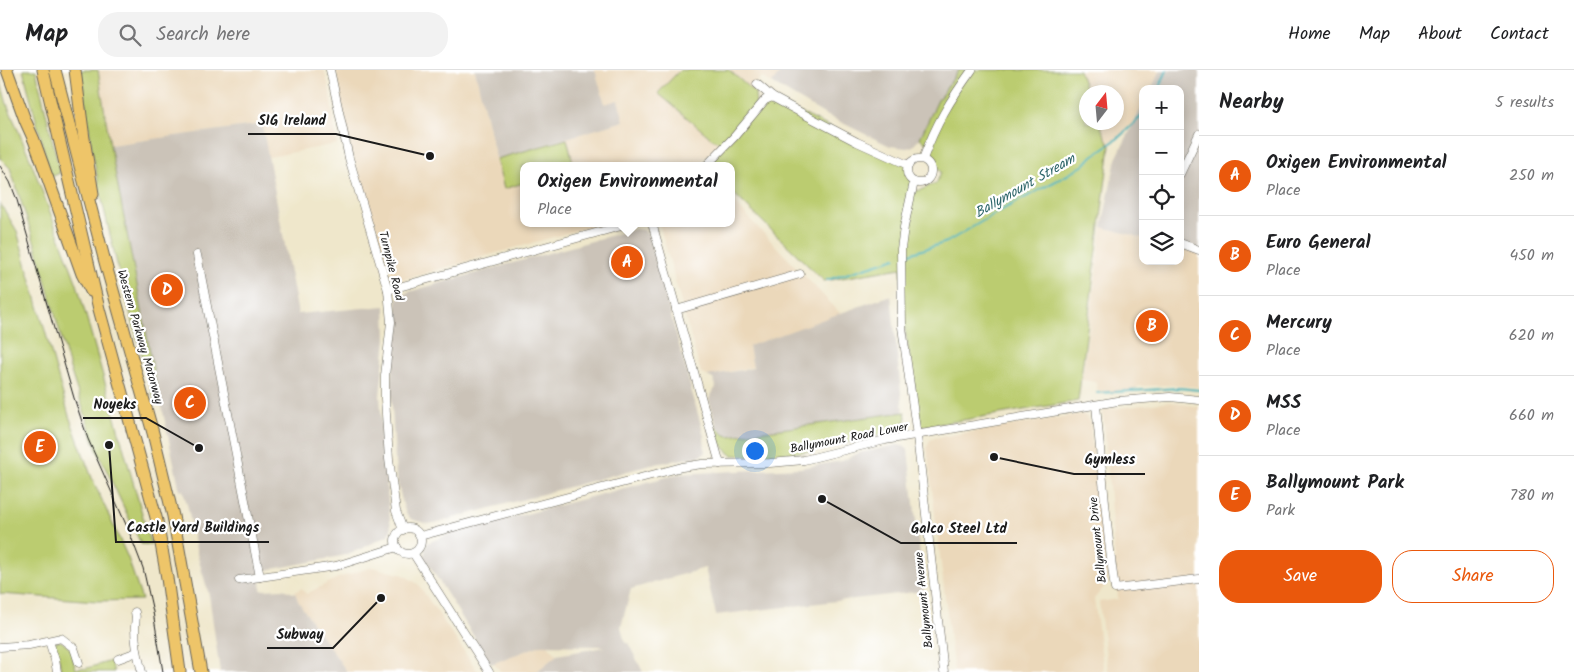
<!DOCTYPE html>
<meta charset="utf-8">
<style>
:root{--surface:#fff;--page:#f2f2f2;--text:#202124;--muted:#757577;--line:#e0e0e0;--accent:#ea580c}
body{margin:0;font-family:Kalam,sans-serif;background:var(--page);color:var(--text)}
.controls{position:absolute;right:15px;top:15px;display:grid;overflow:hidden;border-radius:10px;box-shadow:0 2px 12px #0003}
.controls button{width:45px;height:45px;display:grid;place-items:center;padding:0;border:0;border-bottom:1px solid var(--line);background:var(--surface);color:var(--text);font:25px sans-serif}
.compass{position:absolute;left:1079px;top:15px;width:45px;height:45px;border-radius:50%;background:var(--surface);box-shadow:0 2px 12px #0003;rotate:16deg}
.you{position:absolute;left:754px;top:380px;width:18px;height:18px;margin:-12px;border:4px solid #fff;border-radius:50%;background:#1a73e8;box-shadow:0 0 0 8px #1a73e833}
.badge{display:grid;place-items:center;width:32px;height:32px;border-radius:50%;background:var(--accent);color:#fff;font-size:16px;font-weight:700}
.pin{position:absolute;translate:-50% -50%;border:2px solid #fff;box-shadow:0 1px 5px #0006}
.popup{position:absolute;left:520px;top:92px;width:215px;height:65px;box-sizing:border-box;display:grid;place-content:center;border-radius:10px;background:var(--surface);filter:drop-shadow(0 1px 4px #0005);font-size:16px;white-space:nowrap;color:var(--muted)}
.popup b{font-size:19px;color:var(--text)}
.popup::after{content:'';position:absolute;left:50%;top:100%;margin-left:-10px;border:10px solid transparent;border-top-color:var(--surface)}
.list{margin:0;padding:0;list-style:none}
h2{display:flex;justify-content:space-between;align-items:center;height:65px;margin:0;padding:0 20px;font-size:21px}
h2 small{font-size:16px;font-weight:400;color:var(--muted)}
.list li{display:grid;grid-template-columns:32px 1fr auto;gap:15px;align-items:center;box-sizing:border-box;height:80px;padding:0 20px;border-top:1px solid var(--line)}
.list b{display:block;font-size:19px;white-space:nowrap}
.list p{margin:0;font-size:16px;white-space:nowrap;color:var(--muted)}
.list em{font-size:16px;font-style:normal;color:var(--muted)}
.actions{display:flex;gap:10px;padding:15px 20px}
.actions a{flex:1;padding:11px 0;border:1px solid var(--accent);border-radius:20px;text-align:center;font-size:18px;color:var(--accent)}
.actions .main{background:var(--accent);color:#fff}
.icon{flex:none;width:28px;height:28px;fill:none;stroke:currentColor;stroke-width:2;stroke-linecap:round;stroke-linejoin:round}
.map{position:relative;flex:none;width:1199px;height:602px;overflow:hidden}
header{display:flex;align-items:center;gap:30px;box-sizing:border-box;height:70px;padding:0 25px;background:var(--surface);border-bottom:1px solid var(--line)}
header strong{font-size:24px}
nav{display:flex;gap:28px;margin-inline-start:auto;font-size:18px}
.search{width:350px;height:45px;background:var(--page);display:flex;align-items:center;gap:12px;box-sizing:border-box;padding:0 18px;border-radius:20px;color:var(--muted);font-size:19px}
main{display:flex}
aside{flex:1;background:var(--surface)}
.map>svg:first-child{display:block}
.built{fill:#ebd8ba}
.industrial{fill:#cbc3b8}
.green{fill:#bbcc6f;stroke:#6c7446}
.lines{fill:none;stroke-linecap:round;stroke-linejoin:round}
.stream{stroke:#3fb0b8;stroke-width:2}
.minor-casing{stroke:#666359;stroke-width:9}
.highway-casing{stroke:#666359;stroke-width:13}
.minor{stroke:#fff;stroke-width:8}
.highway{stroke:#eec569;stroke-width:11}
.tram{stroke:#1c1c1c;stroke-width:1}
.labels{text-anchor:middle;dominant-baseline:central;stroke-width:4.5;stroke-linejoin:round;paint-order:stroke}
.street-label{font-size:12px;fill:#1c1c1c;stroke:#fff}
.water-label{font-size:14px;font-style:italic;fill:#2e666a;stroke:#fff}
.leader{fill:none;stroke:#1c1c1c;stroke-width:2}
.callout-dot{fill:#1c1c1c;stroke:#fff;stroke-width:2}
.callout-label{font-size:14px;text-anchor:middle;font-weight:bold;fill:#1c1c1c;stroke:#fff;stroke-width:4.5;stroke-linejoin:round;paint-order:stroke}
</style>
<header>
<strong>Map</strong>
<div class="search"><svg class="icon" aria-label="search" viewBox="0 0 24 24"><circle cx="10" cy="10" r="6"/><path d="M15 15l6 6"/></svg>Search here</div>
<nav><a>Home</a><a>Map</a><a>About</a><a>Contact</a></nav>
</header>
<main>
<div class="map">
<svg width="1199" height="602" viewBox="0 0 1199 602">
<rect width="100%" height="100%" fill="#fff"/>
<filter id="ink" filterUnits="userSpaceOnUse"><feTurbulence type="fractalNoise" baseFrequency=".02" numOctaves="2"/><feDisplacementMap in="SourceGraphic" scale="10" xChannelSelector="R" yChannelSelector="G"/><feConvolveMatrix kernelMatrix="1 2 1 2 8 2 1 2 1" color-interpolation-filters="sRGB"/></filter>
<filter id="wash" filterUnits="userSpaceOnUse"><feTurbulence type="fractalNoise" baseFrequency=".0096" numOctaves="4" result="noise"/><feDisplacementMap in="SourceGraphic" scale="20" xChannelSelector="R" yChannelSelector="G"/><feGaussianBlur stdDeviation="1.12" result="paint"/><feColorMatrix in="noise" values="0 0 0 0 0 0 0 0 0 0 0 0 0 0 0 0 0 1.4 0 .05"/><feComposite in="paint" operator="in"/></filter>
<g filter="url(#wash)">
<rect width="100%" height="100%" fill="#efe7cb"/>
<g class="built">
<polygon points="98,0 324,0 329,17 337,74 268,87 261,54 110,75"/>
<polygon points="336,0 475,0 496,89 624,51 605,34 595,0 782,0 772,14 761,7 752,19 755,23 756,34 721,73 696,96 523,96 523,153 603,153 398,211 393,209 351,81"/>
<polygon points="1079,0 1161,0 1151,19 1143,19 1143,34 1128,61 1110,76 1099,53 1116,52 1116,22 1087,22"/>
<polygon points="731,129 841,244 749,276 753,297 707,306 701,303 659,153 731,153"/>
<polygon points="1102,157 1143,168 1143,191 1180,191 1180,178 1199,183 1199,317 1164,315 1139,316 1135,320 1101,322 1097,319 1096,312 1082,310"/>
<polygon points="1170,332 1199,337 1199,602 1108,602 1099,532 1118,529 1103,340"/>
<polygon points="1082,344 1087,347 1090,353 1108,512 1094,529 1104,602 954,602 927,377 930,370 934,368"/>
<polygon points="372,497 404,505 418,514 478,602 347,602 306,543 298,531 295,522 302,518 306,524 338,508"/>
<polygon points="541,575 548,575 557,585 536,602 501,602 494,593"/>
</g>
<g class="industrial">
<polygon points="475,0 595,0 605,34 618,30 624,51 496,89"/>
<polygon points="782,0 959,0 938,30 920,68 913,76 907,78 890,76 824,44 790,24 772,13"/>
<polygon points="1161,0 1199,0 1199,183 1180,178 1180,19 1151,19"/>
<polygon points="1143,34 1143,168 1102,157 1116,89"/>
<polygon points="262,54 298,244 385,236 386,269 380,326 385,401 391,460 388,465 361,479 341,486 262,501 261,520 283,519 293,523 295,522 298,531 306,543 347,602 220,602 209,525 197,484 188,438 183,420 180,421 155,305 110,75"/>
<polygon points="635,159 644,160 649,166 704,366 705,383 699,386 650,395 439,452 428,454 411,449 406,443 403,435 396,405 391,319 397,259 397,229 408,222"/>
<polygon points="891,225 903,342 729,366 725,365 717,357 709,329 716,317 713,309 707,306 753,298 749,276"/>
<polygon points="898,375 906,377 908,380 924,521 716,545 705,498 631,519 621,557 625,573 628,573 643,602 536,602 557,585 605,577 599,576 541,575 491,594 424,487 427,473 450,464 678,404 800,398 842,391 859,383"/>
</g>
<g class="green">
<polygon points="23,0 36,0 60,103 51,107"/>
<polygon points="81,0 98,0 110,75 159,329 154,330 116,190 100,122 92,80"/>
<polygon points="680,0 729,0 755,23 756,34 721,73 711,68 658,23"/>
<path d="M959 0H1079L1087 22 1086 52 1099 53 1110 76 1078 331 921 357 905 260 901 198 824 211 731 121V96H706L768 27 908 95 907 103 912 111V120C921 123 927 115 936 114L941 102 934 94 928 75 920 68 938 30Z"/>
<polygon points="0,9 7,34 29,86 77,214 151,475 141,474 96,378 71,302 36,177 10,98 0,88"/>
<polygon points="567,69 574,96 523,96 523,113 504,119 496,89"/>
<polygon points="0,133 17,161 69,346 92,408 128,488 142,530 97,531 0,524"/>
<polygon points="905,342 906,347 904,356 898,360 819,380 760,387 732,385 724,378 719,370 715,358 717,357 725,365 729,366"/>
<polygon points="61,571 72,580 75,599 83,598 84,599 111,591 114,602 61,602 59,588 53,572"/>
</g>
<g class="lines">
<g class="stream">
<polyline points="1159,19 1167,0"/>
<polyline points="906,185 947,172 998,142 1069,104 1084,95 1092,86 1117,69 1143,45"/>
<polyline points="827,210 896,188"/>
<polyline points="1097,323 1179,318 1199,320"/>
</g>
</g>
</g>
<g filter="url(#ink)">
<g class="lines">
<defs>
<g id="minor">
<polyline points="330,0 349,88 388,220 391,252 385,306 385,329 389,389 396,441 403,460"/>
<polyline points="757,14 772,27 796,40 857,72 908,95"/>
<circle cx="919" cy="101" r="12"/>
<path d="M923 89C936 54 950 30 972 0"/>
<polyline points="706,96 734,67 765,30 772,27"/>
<polyline points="1180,104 1199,64"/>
<polyline points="914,112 904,157 901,179 902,257 917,366 944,602"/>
<polyline points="652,153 720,394"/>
<polyline points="1180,173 1199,180"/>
<polyline points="197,185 260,507"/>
<polyline points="388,220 632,153"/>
<polyline points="676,240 800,204"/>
<path d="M1096 335C1102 396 1106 458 1115 519L1199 509"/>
<circle cx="408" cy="471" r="13"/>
<polyline points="420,466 682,397 702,394 770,393 804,390 885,370 1118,331 1170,327 1199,330"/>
<polyline points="413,483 489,602"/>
<polyline points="239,510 336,496 397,477"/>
<path d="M135 542C137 548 135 551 135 558 135 572 138 588 142 602"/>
<polyline points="49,571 55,590 57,602"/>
<polyline points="0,577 29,575 61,568 74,578 79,593"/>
<polyline points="118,589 137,582"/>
</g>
<g id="highway">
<polyline points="7,0 25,50 34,70 82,204 91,221"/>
<polyline points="43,0 99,239 157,451 167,508 180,602"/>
<polyline points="55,0 105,192 153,363 173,446 201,602"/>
<polyline points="75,0 84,69 93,124"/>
</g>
</defs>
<use href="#minor" class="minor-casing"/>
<use href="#highway" class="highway-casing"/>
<use href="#minor" class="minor"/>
<use href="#highway" class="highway"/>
<polyline class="tram" points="0,96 10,112 17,130 74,328 88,369 128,459 143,498 153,542 163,602"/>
</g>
</g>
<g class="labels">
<g class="street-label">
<text transform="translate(391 196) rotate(76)">Turnpike Road</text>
<text transform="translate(140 267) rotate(74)">Western Parkway Motorway</text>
<text transform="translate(849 368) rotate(-11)">Ballymount Road Lower</text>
<text transform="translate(1098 470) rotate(-96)">Ballymount Drive</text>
<text transform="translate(924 530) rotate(-96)">Ballymount Avenue</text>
</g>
<g class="water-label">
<text transform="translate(1025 116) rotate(-30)">Ballymount Stream</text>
</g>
</g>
<path class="leader" d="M430 86L336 64H248M199 378L146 348H83M994 387L1074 404H1145M109 375L116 472H269M822 429L901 473H1017M381 528L333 578H267"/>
<g class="callout-dot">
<circle cx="430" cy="86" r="5"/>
<circle cx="199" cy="378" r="5"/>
<circle cx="994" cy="387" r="5"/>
<circle cx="109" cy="375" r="5"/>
<circle cx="822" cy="429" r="5"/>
<circle cx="381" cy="528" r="5"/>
</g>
<g class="callout-label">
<text x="292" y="55">SIG Ireland</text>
<text x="115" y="339">Noyeks</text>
<text x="1110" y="394">Gymless</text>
<text x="193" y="462">Castle Yard Buildings</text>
<text x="959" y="463">Galco Steel Ltd</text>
<text x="300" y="569">Subway</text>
</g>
</svg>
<div class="controls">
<button>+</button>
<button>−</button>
<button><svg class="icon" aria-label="locate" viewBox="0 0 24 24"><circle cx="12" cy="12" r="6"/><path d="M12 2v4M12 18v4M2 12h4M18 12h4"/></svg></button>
<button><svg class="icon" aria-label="layers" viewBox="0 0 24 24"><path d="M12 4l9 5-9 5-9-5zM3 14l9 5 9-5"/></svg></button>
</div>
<svg class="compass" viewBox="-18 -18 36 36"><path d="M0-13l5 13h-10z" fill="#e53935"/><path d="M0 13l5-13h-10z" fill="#757577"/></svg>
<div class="you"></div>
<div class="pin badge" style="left:627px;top:192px">A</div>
<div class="popup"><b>Oxigen Environmental</b>Place</div>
<div class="pin badge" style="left:1152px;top:256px">B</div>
<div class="pin badge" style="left:190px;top:333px">C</div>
<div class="pin badge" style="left:167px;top:220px">D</div>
<div class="pin badge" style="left:40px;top:377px">E</div>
</div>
<aside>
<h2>Nearby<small>5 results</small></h2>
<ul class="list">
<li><span class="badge">A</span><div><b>Oxigen Environmental</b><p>Place</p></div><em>250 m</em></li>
<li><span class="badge">B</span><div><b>Euro General</b><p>Place</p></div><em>450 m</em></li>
<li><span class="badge">C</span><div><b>Mercury</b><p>Place</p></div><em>620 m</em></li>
<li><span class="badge">D</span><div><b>MSS</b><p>Place</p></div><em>660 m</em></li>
<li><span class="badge">E</span><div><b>Ballymount Park</b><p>Park</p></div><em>780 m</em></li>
</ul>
<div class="actions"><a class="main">Save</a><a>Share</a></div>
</aside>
</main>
